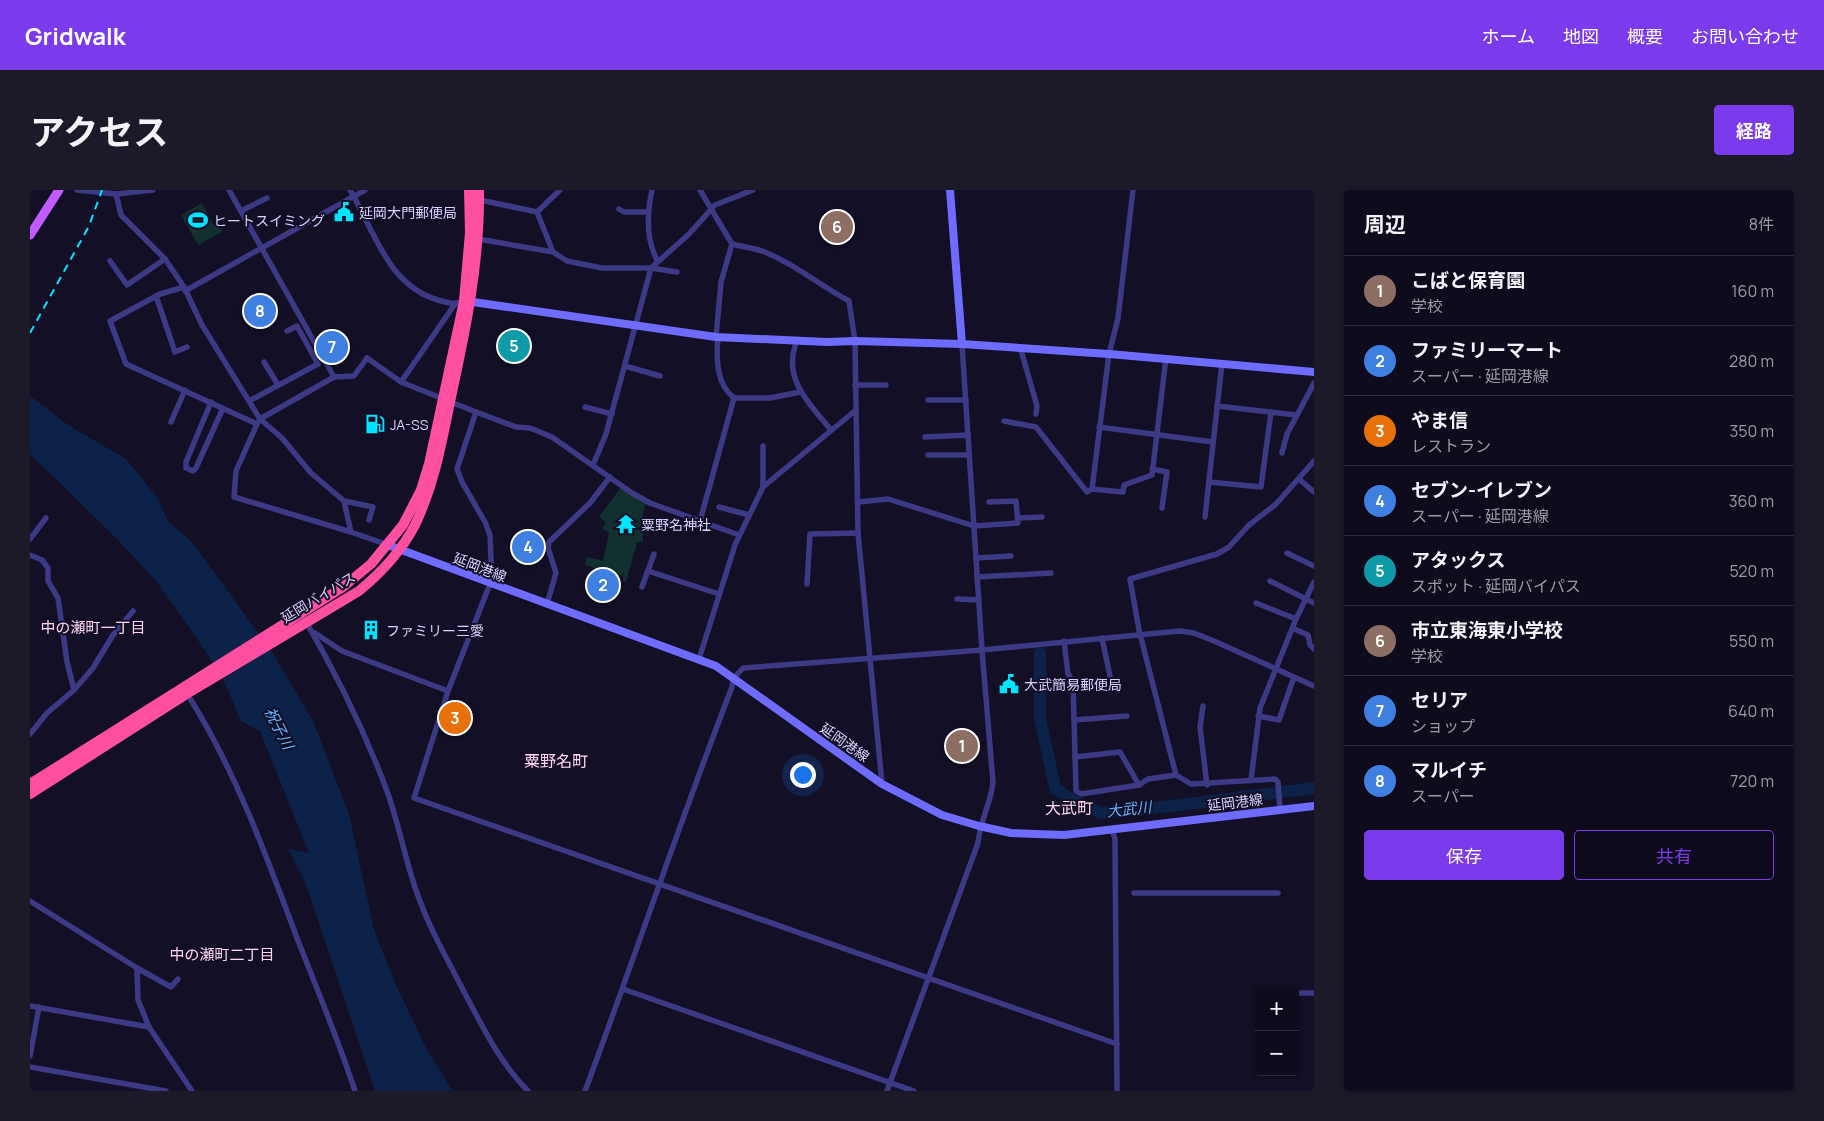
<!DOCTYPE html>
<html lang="ja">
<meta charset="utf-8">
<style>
:root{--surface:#0e0b1c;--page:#1c1929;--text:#f1f3f6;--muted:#9b9ba3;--line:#2e2b3b;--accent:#7c3aed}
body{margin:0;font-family:Manrope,"Noto Sans JP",sans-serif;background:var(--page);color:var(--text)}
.controls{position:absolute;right:15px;bottom:15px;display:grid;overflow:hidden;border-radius:5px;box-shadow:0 1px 4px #0004}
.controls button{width:45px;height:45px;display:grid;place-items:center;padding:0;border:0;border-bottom:1px solid var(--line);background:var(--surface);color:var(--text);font:25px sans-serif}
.you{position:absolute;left:772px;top:584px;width:18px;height:18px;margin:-12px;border:4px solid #fff;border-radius:50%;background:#1a73e8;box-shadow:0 0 0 8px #1a73e833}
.badge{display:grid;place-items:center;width:32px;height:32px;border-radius:50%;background:var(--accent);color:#fff;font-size:16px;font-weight:700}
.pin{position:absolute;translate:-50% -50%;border:2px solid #fff;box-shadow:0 1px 5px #0006}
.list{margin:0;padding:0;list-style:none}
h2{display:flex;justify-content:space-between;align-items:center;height:65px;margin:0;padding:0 20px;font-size:21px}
h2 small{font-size:16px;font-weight:400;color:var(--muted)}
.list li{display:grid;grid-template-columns:32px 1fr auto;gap:15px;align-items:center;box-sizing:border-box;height:70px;padding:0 20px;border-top:1px solid var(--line)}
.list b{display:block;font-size:19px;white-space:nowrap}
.list p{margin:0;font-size:16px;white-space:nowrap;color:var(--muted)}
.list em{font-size:16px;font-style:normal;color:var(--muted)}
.actions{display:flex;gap:10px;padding:15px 20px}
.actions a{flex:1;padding:11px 0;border:1px solid var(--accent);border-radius:5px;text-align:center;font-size:18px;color:var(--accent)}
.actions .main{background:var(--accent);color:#fff}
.map{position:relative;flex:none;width:1284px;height:901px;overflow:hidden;border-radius:5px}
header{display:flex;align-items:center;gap:30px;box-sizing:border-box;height:70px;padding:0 25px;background:var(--accent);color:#fff}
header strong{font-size:24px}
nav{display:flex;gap:28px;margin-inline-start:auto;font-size:18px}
.intro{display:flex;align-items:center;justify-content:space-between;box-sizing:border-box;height:120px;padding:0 30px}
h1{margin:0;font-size:35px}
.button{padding:12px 22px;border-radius:5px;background:var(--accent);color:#fff;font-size:18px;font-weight:700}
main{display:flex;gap:30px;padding:0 30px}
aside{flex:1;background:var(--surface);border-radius:5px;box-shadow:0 1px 4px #0004}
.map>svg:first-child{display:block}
.green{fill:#12302f}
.water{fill:#0c2248}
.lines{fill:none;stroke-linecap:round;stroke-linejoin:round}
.river{stroke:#0c2248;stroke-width:12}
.street{stroke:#3d3a85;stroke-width:5.5}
.secondary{stroke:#6f6bff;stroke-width:8}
.primary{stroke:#c25bff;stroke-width:9}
.highway{stroke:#ff4fa3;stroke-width:10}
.rail{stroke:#00e5ff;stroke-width:2;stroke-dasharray:8 6;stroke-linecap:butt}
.labels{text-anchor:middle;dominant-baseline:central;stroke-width:4;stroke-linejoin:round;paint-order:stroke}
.poi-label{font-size:14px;fill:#d9d4ff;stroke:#130f26;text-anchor:start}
.street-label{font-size:14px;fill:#d9d4ff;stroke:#130f26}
.neighbourhood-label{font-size:15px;fill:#ffd6f0;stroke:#130f26}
.water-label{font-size:15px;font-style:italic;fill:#62b6ff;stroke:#130f26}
.quarter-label{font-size:16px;fill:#ffd6f0;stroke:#130f26}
</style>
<header>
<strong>Gridwalk</strong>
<nav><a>ホーム</a><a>地図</a><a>概要</a><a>お問い合わせ</a></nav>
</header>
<div class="intro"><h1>アクセス</h1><a class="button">経路</a></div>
<main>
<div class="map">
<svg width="1284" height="901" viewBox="0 0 1284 901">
<rect width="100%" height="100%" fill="#130f26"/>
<g class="green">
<polygon points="172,13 185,37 189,36 192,42 168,55 151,25"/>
<polygon points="591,297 616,313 613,323 613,352 607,352 596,392 593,391 593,386 555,375 557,367 573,371 579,342 572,339 576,332 569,327"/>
</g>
<polygon class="water" points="0,206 38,235 96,269 127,307 138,331 163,353 242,462 283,531 319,624 344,740 365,793 397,860 423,901 345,901 275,692 258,659 279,663 230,541 211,531 193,489 168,450 127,392 86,348 0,264"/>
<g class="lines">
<polyline class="river" points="1010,463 1010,528 1025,598 1044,611 1071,623 1149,615 1284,598"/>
<g class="street">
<polyline points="47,0 86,4 123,0"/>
<polyline points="199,0 304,187"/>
<path d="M320 0C344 40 358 96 408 110 418 113 424 115 434 111"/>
<path d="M622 0C617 23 616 49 627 70"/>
<path d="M670 0 702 54C713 57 727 58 737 63 766 75 791 96 819 111L825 151 828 343 852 594"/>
<polyline points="86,4 91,25 135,69 154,97 172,135 230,229 252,248 281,283 314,311 321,342 358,355"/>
<polyline points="450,10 507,22 523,62 537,71 572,78 621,78 647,82"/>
<polyline points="589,19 594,22 618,22"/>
<polyline points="211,21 237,8"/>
<polyline points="507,22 530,0"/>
<polyline points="448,49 523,62"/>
<polyline points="80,71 97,95 135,69"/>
<polyline points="154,97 130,104 80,131 96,174 227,234 230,229 304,187 324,186 337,168 371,192 446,222 486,237 500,238 522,247 602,303 620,313 709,345"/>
<polyline points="155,101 335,0"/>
<polyline points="126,106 145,162 157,157"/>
<polyline points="686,147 691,92 702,54"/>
<path d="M688 147C686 168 686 194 704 208H740L770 202"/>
<path d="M767 151C751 188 780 214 801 240"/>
<polyline points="991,160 1007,216 1006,224"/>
<polyline points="234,172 248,195"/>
<polyline points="595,176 630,186"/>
<polyline points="371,192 425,114"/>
<polyline points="825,195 856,195"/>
<polyline points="898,210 936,210"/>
<polyline points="219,211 288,174 267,136 257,141"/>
<polyline points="181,212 156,272 156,278 163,281 166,278 193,218"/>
<polyline points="1187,216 1266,225"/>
<polyline points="555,217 582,224"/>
<polyline points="446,222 427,279 432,292 455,332 460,345 462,395"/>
<polyline points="974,231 1006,237 1057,302 1062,299 1093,302 1094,295 1122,285 1136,168"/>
<polyline points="141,232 155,200"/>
<polyline points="227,234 206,281 204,307 321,342"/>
<polyline points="1069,237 1183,252"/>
<polyline points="895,247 938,245"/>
<polyline points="1252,263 1257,244 1284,193"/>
<polyline points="898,265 939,265"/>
<polyline points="563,275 576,244 621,78 659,44 685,15 723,0"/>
<polyline points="1122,279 1137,282 1132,318"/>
<polyline points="1269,289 1284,302"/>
<polyline points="1179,292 1231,297 1241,222"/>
<polyline points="733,297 733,256"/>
<polyline points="1062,299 1079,164 1088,128 1103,0"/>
<polyline points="314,311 343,317 339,330"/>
<polyline points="828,312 858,309 944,336 988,333 986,311 959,312"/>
<polyline points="689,317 719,325"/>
<polyline points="1175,327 1192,173"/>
<polyline points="988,328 1012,327"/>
<polyline points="670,331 704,208"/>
<polyline points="0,349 16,328"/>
<polyline points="1257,363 1284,376"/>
<polyline points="0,365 12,370 18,378 18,391 28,408 37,472 44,500"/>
<polyline points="946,368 981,366"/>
<polyline points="618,381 689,404"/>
<polyline points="947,387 1021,383"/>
<polyline points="1240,391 1284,413"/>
<polyline points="460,394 418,501 384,608 1087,854"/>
<polyline points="777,394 780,344 828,343"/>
<polyline points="612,397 624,364"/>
<polyline points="927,409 949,410"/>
<polyline points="1226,413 1266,429"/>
<polyline points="517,414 526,383 518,358 519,352 560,313 580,287"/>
<path d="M275 430C307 485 335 542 357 601 369 634 375 670 387 703 398 735 415 765 431 796 450 832 469 872 498 901"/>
<polyline points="1262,438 1278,445 1280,455 1284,459"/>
<polyline points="285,443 312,461 418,501"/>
<polyline points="1072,448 1080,486"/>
<polyline points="1034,451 1038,484 1043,492 1046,601 1051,604 1109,595 1118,589 1146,585"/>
<polyline points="669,469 705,355 733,297 826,220"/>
<path d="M161 510C207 584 237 668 267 748 287 799 308 849 325 901"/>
<polyline points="1173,516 1170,537 1177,595"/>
<polyline points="1228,526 1249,530 1264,487"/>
<polyline points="1044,530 1097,526"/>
<polyline points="0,544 17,523 44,500 63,478 83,445 103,421"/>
<polyline points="1045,567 1090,562 1109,595"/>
<polyline points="1221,590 1230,518 1266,429 1284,392"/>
<polyline points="1250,619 1248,592 1245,589 1161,594 1146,585 1109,440 1100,389 1187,364 1199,357 1219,335 1246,314 1284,271"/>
<polyline points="1082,640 1085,649 1087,901"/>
<polyline points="1104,703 1248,703"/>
<polyline points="0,711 107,778 108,810 119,837 162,901"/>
<polyline points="107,778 141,797 148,789"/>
<polyline points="593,799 884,901"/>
<polyline points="1265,803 1284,803"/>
<polyline points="0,816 119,837"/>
<polyline points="0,866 9,817"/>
<polyline points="0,877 136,901"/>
<path d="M555 901C605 767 650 631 702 497L703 489 713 478 952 460 1150 441 1164 443 1184 451 1284 496"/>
<path d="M857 901 948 653C950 631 961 613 963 592L952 460 932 154"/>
</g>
<g class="secondary">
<polyline points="920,0 932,154"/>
<polyline points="436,111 686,147 797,152 825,151 932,154 1079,164 1284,182"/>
<polyline points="358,355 686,476 852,594 912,625 949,636 981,643 1034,645 1284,616"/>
</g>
<polyline class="primary" points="0,45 29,0"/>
<g class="highway">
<polyline points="0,594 313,397 341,374 373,335 391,300 399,274 434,111 440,43 439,0"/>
<path d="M0 604 158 503 329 401C352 382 371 362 385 335 405 293 412 251 421 207 436 138 450 71 449 0"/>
</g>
<polyline class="rail" points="0,143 59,36 72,0"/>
</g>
<defs>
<symbol id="civic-bare" viewBox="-9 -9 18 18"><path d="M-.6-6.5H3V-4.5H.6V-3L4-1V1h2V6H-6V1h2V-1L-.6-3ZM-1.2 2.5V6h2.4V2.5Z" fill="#00e5ff" stroke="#130f26" stroke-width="2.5" paint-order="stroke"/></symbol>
<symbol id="stadium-bare" viewBox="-9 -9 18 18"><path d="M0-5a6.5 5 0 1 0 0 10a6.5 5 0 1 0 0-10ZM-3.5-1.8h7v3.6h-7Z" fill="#00e5ff" stroke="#130f26" stroke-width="2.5" paint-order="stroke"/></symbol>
<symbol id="fuel-bare" viewBox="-9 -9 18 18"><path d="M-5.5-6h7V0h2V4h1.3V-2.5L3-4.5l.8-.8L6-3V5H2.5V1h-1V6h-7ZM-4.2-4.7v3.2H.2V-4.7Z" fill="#00e5ff" stroke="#130f26" stroke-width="2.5" paint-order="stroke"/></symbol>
<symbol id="temple-bare" viewBox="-9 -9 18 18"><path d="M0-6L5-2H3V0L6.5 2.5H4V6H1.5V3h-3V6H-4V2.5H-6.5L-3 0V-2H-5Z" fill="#00e5ff" stroke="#130f26" stroke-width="2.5" paint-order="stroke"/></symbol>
<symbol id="building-bare" viewBox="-9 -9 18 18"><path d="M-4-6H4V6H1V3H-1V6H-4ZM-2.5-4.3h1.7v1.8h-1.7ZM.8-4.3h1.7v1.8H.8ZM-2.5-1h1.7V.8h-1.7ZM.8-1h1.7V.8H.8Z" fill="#00e5ff" stroke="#130f26" stroke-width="2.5" paint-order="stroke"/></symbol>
</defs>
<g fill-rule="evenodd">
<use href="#civic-bare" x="300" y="8" width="28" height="28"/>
<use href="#stadium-bare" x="154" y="16" width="28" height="28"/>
<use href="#fuel-bare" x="331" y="220" width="28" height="28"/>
<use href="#temple-bare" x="582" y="320" width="28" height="28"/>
<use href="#building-bare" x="327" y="426" width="28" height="28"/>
<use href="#civic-bare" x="965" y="480" width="28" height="28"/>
</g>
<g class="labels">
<g class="poi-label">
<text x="329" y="22">延岡大門郵便局</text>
<text x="183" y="30">ヒートスイミング</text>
<text x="360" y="234">JA-SS</text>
<text x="611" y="334">粟野名神社</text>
<text x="356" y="440">ファミリー三愛</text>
<text x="994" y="494">大武簡易郵便局</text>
</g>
<g class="street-label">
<text transform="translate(450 377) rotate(21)">延岡港線</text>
<text transform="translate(288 407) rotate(-31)">延岡バイパス</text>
<text transform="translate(815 552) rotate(35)">延岡港線</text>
<text transform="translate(1205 612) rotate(-7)">延岡港線</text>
</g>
<g class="neighbourhood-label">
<text x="63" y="437">中の瀬町一丁目</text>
<text x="192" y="764">中の瀬町二丁目</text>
</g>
<g class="water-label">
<text transform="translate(249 538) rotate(63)">祝子川</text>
<text transform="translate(1099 619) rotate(-6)">大武川</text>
</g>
<g class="quarter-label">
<text x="526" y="571">粟野名町</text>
<text x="1039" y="618">大武町</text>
</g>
</g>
</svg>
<div class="controls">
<button>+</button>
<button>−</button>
</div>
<div class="you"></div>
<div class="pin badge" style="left:932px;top:556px;background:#8d6e63">1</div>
<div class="pin badge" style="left:573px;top:395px;background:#3f7fe0">2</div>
<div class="pin badge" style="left:425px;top:528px;background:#e8710a">3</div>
<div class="pin badge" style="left:498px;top:357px;background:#3f7fe0">4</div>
<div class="pin badge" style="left:484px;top:156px;background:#0f9aa8">5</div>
<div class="pin badge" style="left:807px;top:37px;background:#8d6e63">6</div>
<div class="pin badge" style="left:302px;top:157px;background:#3f7fe0">7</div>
<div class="pin badge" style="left:230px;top:121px;background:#3f7fe0">8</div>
</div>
<aside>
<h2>周辺<small>8件</small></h2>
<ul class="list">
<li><span class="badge" style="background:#8d6e63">1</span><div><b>こばと保育園</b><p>学校</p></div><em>160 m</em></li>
<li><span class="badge" style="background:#3f7fe0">2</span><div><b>ファミリーマート</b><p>スーパー · 延岡港線</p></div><em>280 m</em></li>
<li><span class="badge" style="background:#e8710a">3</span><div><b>やま信</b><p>レストラン</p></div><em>350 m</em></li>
<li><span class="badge" style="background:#3f7fe0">4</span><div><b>セブン-イレブン</b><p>スーパー · 延岡港線</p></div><em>360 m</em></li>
<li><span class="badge" style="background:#0f9aa8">5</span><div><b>アタックス</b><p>スポット · 延岡バイパス</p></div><em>520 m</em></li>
<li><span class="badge" style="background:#8d6e63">6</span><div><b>市立東海東小学校</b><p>学校</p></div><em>550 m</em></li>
<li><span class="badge" style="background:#3f7fe0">7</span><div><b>セリア</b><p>ショップ</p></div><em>640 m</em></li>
<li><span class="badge" style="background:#3f7fe0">8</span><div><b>マルイチ</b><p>スーパー</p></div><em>720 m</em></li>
</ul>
<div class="actions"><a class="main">保存</a><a>共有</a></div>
</aside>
</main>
